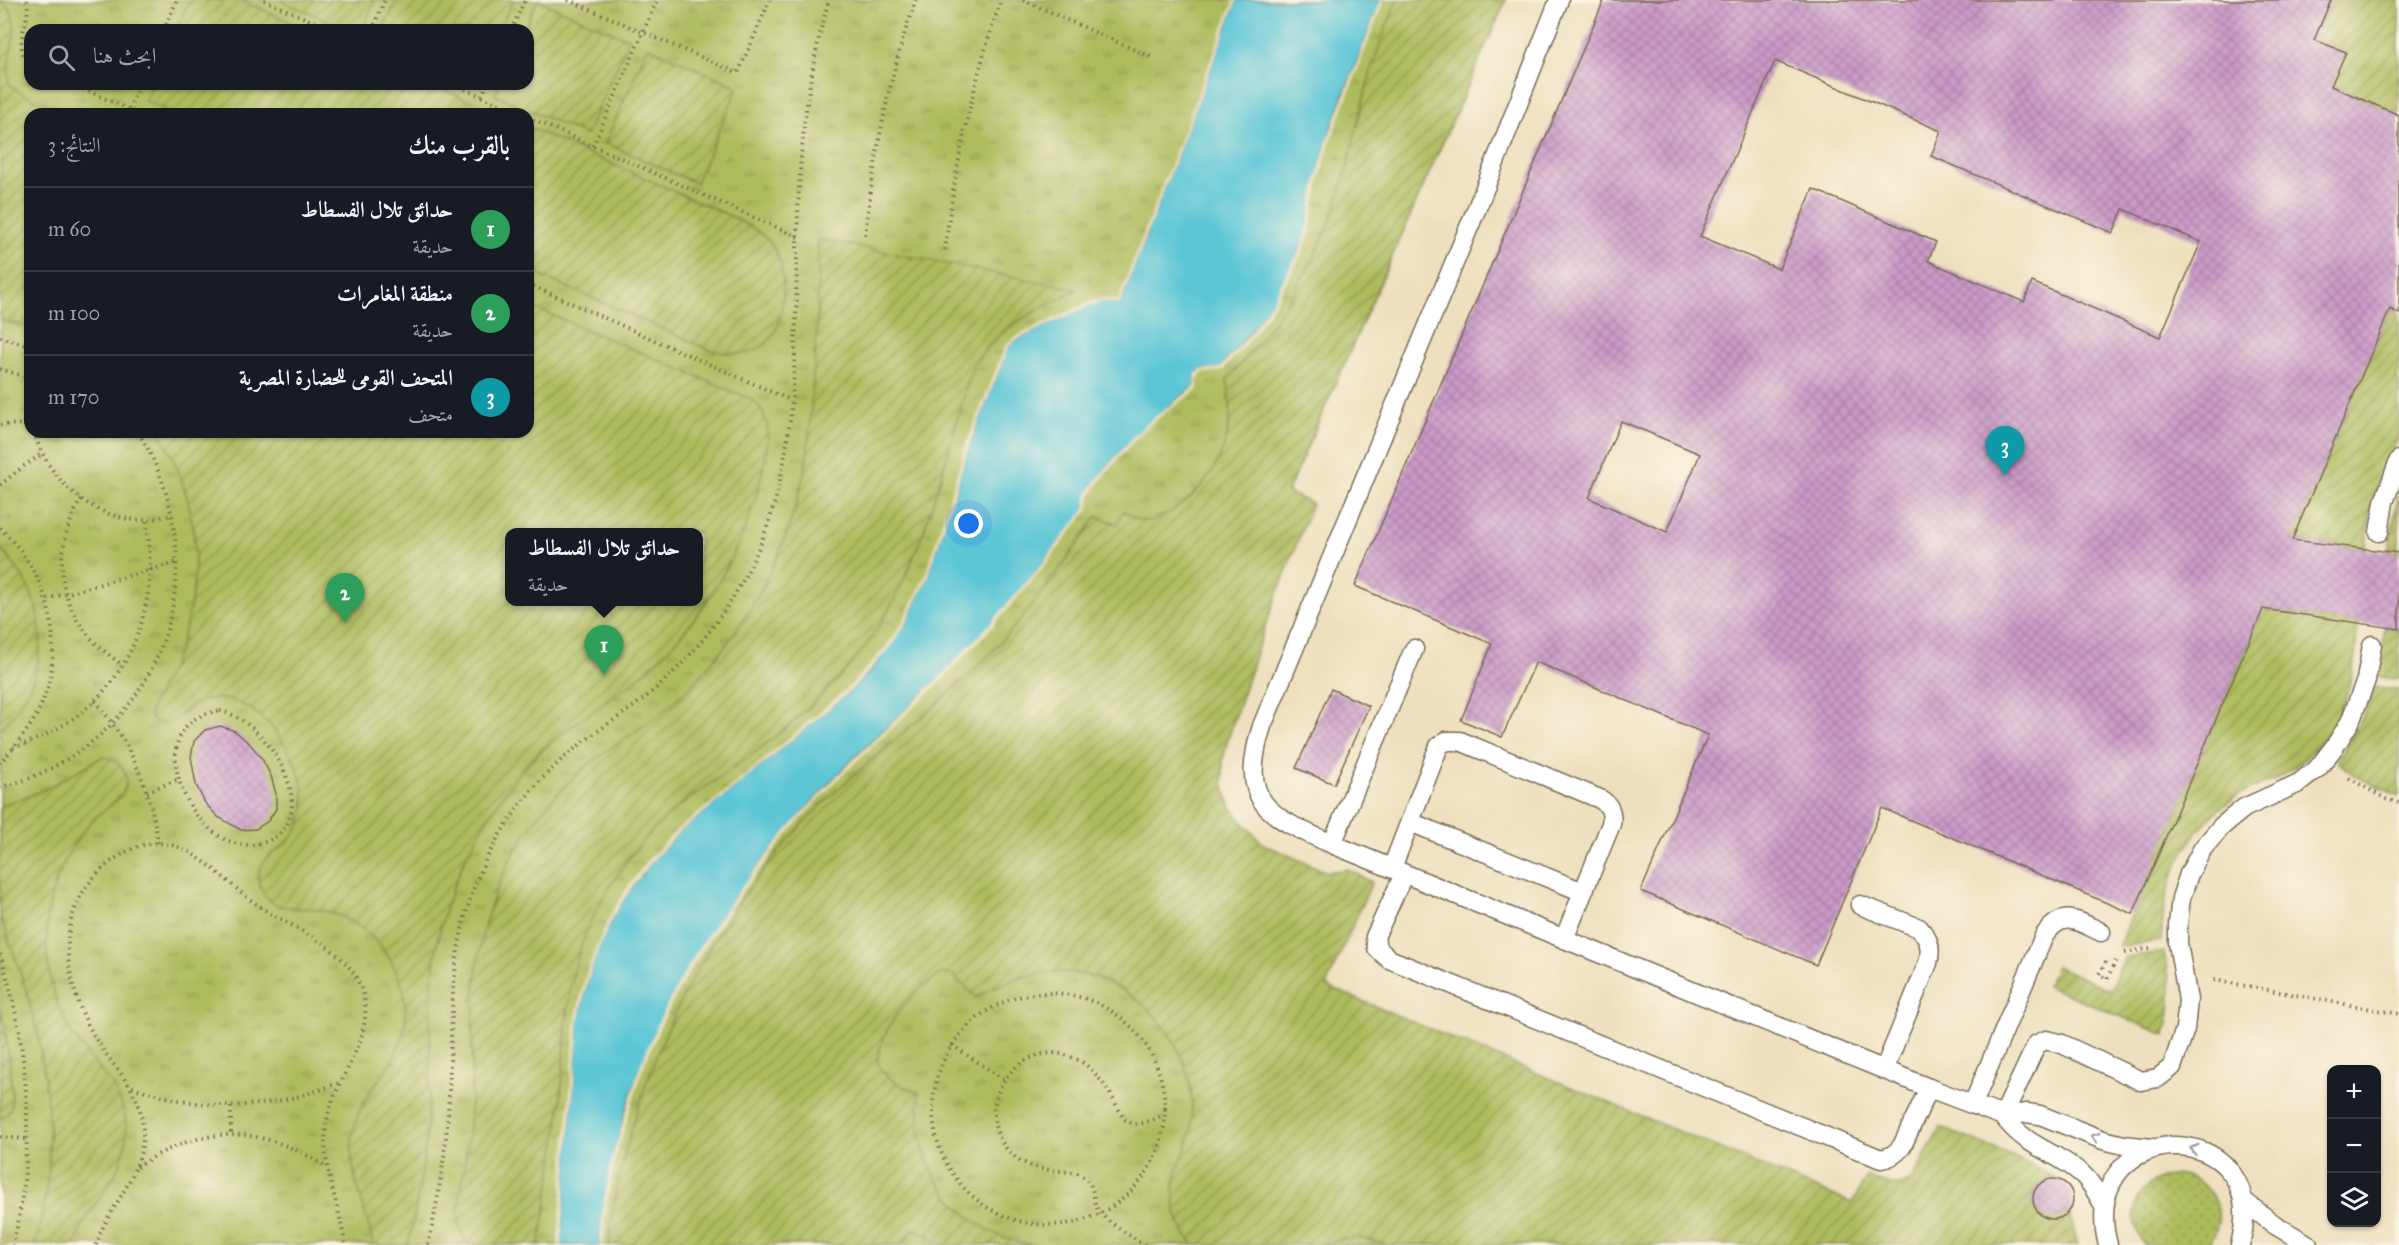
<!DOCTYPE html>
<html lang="ar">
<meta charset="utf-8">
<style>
:root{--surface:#171b24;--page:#242831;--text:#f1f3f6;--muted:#9ea1a6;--line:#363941;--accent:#1f6fb2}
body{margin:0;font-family:"IM FELL Great Primer",Amiri,serif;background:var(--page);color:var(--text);direction:rtl}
.controls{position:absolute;right:18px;bottom:18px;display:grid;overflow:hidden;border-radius:12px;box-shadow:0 2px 4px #0004}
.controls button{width:54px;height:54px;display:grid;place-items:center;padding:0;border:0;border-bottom:2px solid var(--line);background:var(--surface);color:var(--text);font:30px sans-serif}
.you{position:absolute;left:969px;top:524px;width:21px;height:21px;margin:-15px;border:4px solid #fff;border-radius:50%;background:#1a73e8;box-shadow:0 0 0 9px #1a73e833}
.badge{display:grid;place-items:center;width:39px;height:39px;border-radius:50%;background:var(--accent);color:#fff;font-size:20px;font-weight:700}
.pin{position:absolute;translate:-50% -50px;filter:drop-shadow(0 2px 3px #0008)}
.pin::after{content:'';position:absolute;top:32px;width:21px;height:18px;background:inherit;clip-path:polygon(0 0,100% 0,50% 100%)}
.popup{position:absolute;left:505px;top:528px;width:198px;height:78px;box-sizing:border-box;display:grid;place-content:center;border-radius:12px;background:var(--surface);filter:drop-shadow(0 2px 4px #0005);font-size:20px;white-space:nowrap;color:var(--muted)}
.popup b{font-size:22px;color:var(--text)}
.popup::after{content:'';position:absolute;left:50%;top:100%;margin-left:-12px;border:12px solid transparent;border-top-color:var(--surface)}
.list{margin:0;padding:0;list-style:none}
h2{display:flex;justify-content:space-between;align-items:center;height:78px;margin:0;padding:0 24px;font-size:26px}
h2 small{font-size:20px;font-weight:400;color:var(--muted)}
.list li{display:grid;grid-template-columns:39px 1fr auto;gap:18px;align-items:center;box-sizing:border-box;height:84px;padding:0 24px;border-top:2px solid var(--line)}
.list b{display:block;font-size:22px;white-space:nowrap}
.list p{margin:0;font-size:20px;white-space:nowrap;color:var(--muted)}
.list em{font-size:20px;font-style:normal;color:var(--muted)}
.icon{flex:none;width:33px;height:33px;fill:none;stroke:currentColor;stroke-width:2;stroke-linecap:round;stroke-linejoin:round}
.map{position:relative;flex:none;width:2399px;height:1245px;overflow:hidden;direction:ltr}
.search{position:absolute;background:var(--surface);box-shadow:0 2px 4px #0004;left:24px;top:24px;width:510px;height:66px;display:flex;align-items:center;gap:15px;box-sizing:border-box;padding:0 21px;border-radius:18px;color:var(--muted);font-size:22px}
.panel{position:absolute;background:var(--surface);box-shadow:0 2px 4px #0004;left:24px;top:108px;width:510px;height:330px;border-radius:18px;direction:rtl}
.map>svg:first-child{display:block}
.grass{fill:url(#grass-dots);stroke:#74723e;stroke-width:1.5}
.park{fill:url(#park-tufts);stroke:#74723e;stroke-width:1.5;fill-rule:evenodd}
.garden{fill:url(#garden-furrows);stroke:#74723e;stroke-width:1.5;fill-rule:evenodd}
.water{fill:#5bc6d6;stroke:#4b787a;stroke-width:1.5}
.pier{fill:#eee0be}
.building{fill:url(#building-cross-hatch);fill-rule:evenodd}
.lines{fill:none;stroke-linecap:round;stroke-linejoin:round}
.lane-casing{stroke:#7a6a56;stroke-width:21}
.path{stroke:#7a6a56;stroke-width:4;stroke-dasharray:1.5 4.5;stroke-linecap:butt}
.lane{stroke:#fff;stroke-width:18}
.oneway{stroke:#a79f9a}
</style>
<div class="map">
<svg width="2399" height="1245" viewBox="0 0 2399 1245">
<defs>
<pattern id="grass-dots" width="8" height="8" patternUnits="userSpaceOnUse" patternTransform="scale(1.5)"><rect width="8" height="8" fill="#aebb5d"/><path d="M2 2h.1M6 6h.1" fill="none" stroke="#8f984c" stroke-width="1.8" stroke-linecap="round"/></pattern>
<pattern id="park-tufts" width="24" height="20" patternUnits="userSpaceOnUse" patternTransform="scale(1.5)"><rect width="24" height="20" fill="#aebb5d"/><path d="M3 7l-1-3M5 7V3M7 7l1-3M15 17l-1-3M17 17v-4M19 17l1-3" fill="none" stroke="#8f984c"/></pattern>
<pattern id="garden-furrows" width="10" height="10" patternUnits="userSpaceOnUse" patternTransform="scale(1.5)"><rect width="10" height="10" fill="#aebb5d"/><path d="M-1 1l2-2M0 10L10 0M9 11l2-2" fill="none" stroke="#8f984c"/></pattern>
<pattern id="building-cross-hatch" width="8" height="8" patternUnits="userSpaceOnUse" patternTransform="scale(1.5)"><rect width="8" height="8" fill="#cb9ac9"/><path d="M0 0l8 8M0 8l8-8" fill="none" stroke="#a67ea3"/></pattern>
</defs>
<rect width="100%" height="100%" fill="#fcf5e5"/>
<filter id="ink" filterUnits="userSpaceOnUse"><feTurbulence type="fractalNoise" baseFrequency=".0167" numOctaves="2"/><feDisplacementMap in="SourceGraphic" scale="12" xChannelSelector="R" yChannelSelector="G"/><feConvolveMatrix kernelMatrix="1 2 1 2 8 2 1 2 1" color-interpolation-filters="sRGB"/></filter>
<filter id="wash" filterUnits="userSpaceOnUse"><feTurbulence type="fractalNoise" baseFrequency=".008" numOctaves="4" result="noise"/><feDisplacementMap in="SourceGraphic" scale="24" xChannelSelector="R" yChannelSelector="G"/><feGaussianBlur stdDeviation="1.35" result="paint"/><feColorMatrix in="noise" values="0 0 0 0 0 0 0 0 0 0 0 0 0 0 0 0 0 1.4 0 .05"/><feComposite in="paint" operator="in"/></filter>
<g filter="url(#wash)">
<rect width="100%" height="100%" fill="#eee0be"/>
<path class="grass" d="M2177 1174C2214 1180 2231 1213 2208 1245H2144C2123 1210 2137 1181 2177 1174Z"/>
<path class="park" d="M0 0H1506L1287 493 1129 858 1703 1245H0ZM30 30H528V84H30ZM30 114H528V432H30ZM510 532H698V602H510Z"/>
<g class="garden">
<path d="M0 0C31 20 0 61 10 85 25 98 55 106 74 114H30V328L0 320Z"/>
<polygon points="190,0 240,0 308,30 176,30"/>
<polygon points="280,0 375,0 362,30 349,30"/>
<polygon points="397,0 513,0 499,30 383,30"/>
<polygon points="537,0 629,39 586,135 495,95 500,84 528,84 528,30 524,30"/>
<path d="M1397 0H1506L1287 492 1312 504 1263 632 1228 739 1223 760V783L1229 802 1238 817 1263 844 1327 872 1347 869 1372 882 1326 986 1852 1203 1867 1176C1884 1184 1897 1191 1913 1178L1940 1127 2012 1156 2056 1178C2014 1182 2035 1236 2069 1212L2078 1245H1389L1361 1238 1343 1239 1319 1245H1193C1177 1224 1169 1199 1177 1172 1182 1158 1189 1144 1191 1129 1199 1067 1166 1011 1111 984 1065 962 1018 973 976 997L953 975 940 974C913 992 892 1013 881 1045 880 1050 876 1057 878 1063 881 1077 906 1088 919 1093 918 1110 918 1126 922 1143 934 1194 982 1240 1035 1245H926L931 1236 914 1229 901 1245H610C610 1203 624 1152 637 1112 674 989 747 871 843 785 888 744 936 708 979 665 1024 620 1061 568 1097 516L1117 524 1123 511C1128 514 1134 518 1139 520 1151 523 1161 518 1170 512 1199 495 1220 468 1227 435 1232 416 1230 399 1227 380 1271 329 1311 275 1334 211 1349 169 1356 125 1368 82 1376 54 1386 27 1397 0Z"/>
<polygon points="2331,0 2399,0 2399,115 2331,86 2345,52 2314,40"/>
<polygon points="648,47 738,87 696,183 605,143"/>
<polygon points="153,84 431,84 499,114 174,114 145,101"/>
<path d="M528 127 735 218C748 226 763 232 772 245 783 261 784 279 783 297 780 347 756 361 710 350L528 270Z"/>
<path d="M818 239 1077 289C1036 312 996 326 972 369 941 470 919 589 847 669 816 704 781 734 743 761 715 782 683 800 657 826 630 852 610 884 593 917 564 974 566 1037 561 1098 557 1147 548 1196 539 1245H468C460 1233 458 1223 458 1209 464 1172 470 1133 471 1095 474 1012 469 943 507 865 528 823 561 786 598 757 618 742 641 729 661 713 734 652 784 567 804 473 810 447 810 419 812 392 817 341 819 290 818 239Z"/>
<path d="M528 305 753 400C776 422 767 450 761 477 742 556 698 629 635 680 594 713 548 737 515 779 482 822 456 869 442 921 427 978 431 1037 429 1096 427 1146 419 1196 408 1245H373C367 1209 348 1175 352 1138 357 1100 380 1084 396 1053 424 1000 388 930 332 913 314 907 296 909 278 906 259 896 251 873 268 857 274 851 283 847 289 840 298 831 304 817 304 803 305 759 259 692 210 699 191 701 183 715 168 724L156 723 150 717C149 702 168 677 174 662 205 583 203 506 159 432H528ZM510 532H698V602H510Z"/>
<polygon points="2390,309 2399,314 2399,436 2378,483 2370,513 2366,549 2292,540"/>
<polygon points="2399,490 2399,553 2388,552"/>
<path d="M0 548C54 603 53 675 0 730Z"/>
<path d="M2263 609 2358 623C2355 656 2353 690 2336 720 2323 745 2299 767 2274 780 2266 784 2257 786 2249 790 2205 811 2173 858 2165 904 2163 916 2162 929 2161 941L2118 947Z"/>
<polygon points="2385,627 2399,629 2399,679 2377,677"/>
<polygon points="2375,687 2399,690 2397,707 2399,708 2399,796 2359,778 2338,762 2338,759 2362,718"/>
<path d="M102 757C118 758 130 771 125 788 121 801 102 810 93 820 73 841 57 871 51 899 40 947 49 1002 78 1042 102 1075 130 1094 126 1140 122 1182 85 1206 75 1245H35L42 1215 49 1170V1124L45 1079 38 1035 26 989 0 915V806L42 791Z"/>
<path d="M2164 952C2172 985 2174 1001 2165 1035L2047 986 2056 966 2110 990 2125 957Z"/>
<path d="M0 1009C5 1024 16 1095 10 1109 8 1113 4 1116 0 1118Z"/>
</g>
<path class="water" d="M1237 0H1381C1363 47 1343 93 1327 141 1317 172 1315 204 1305 234 1290 285 1255 329 1220 368L1201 370 1196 375 1195 386C1155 415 1121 446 1092 487 1087 494 1088 501 1085 509 1081 519 1059 542 1051 553 1016 598 977 641 936 681 903 713 867 743 835 777 707 915 617 1053 600 1245H561L579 1018 587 983 598 950 613 917 632 887 654 859 678 833 736 787 851 690 871 671 904 627 928 578 969 446 1009 346 1016 340 1091 305 1100 302 1120 304Z"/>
<g class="pier">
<polygon points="1234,0 1237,0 1120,304 1100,302 1091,305 1016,340 1009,346 969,446 928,578 904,627 889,649 851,690 736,787 678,833 654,859 632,887 613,917 598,950 587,983 579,1018 561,1245 558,1245 576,1017 584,982 596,948 610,916 629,885 651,857 676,831 734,785 849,687 886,647 901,625 925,577 966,445 1006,345 1015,337 1090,302 1100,299 1118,301"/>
<polygon points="1381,0 1384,0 1330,142 1322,170 1309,234 1303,251 1274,304 1250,339 1222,371 1202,373 1197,381 1198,389 1154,421 1134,440 1100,481 1091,495 1088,510 1041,570 992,627 940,682 838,779 791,830 747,885 707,942 683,982 661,1025 643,1068 615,1159 606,1208 603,1245 600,1245 603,1208 612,1159 640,1067 658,1023 680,981 704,940 745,883 789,828 836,777 937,680 989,625 1039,568 1085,509 1088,493 1097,479 1132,438 1152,419 1195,387 1196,374 1201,370 1220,368 1248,337 1271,303 1300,250 1306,234 1319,170 1327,141"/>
</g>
<g id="blocks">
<g class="building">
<path d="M1604 0H2331L2314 40 2346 52 2331 86 2399 115V314L2390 309 2292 540 2399 553V629L2263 609 2133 914 1882 808 1816 965 1641 891 1708 735 1536 662 1502 737 1461 720 1492 644 1355 586ZM1775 61 1941 131 1931 156 2113 233 2123 209 2201 242 2160 337 2032 282 2024 302 1928 261 1936 242 1813 189 1779 269 1700 236ZM1621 421 1700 454 1667 532 1589 498Z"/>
<polygon points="1331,689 1369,706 1334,784 1296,768"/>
<polygon points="220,726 235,731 250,744 262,759 271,776 276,794 276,809 268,821 256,829 241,830 218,817 205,803 196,785 191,757 194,741 205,730"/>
<circle cx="2053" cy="1199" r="20"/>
</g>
</g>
</g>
<g filter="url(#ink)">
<use href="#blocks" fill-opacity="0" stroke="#7a6a56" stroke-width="1.5"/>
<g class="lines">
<defs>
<g id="lane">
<path d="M1559 0 1479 203 1262 726C1238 802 1267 816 1332 844L1929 1088 2003 1116 2027 1113 2040 1115 2103 1140 2124 1145 2152 1148"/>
<polyline points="2379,532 2384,502 2399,460"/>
<polyline points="1410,822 1583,892"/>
<polyline points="1332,844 1414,649"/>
<path d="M1392 868 1439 746 1446 741H1460L1600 799C1610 805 1613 812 1611 824L1564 939"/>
<path d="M1404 874 1375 937 1377 948 1389 959 1881 1159C1891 1157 1896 1154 1902 1146L1929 1088"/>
<path d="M1860 905 1919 928C1929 939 1932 948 1928 963L1884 1070"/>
<path d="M1973 1104 2044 936C2063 909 2077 921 2101 932"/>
<polyline points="2003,1116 2033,1052 2037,1044 2046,1040 2062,1044 2141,1081 2158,1078 2172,1067 2185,1029 2188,1000 2178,943 2178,924 2181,898 2189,874 2203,848 2222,826 2244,808 2299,783 2318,768 2335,746 2350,722 2366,680 2372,645"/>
<path d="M2003 1116C2028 1149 2054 1150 2082 1174 2091 1182 2097 1193 2103 1204"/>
<polyline points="2245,1202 2275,1225 2309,1245"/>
<path d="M2108 1245C2074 1114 2275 1112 2240 1245"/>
</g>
</defs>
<use href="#lane" class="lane-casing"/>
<g class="path">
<path d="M27 0C32 22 10 44 30 63"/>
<polyline points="264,0 332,30"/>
<polyline points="568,0 738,73 770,0"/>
<polyline points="1023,0 1153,58"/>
<polyline points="164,30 177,0"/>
<polyline points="372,30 385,0"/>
<polyline points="511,30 525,0"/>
<polyline points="72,84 140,114"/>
<polyline points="454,84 521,114"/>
<polyline points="482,96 487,84"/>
<polyline points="129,109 140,84"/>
<polyline points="528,117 798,237"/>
<polyline points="593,146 657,0"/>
<path d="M865 235C875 155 888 76 916 0"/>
<path d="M945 250C955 164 973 82 1001 0"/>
<polyline points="528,284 790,400"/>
<polyline points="0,337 30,346"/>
<polyline points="0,369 30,378"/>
<polyline points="30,390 30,411"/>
<polyline points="0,425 30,424"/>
<path d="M34 432C47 479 94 522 146 520 154 520 164 516 173 515"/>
<polyline points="0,485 24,466 42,454"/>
<path d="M81 499C45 564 61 625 123 665"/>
<path d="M0 528C48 573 67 641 42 703 33 726 16 745 0 763"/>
<polyline points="47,599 178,562"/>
<path d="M95 701C130 742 151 789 158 843"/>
<path d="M220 711C271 721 328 822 262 843 194 864 130 720 220 711Z"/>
<path d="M13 748C117 715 164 625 146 520"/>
<polyline points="2349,778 2386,799 2399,803"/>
<path d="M0 787C26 782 52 769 75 754 183 683 206 539 138 432"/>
<polyline points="147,792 179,779"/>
<polyline points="2125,953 2150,948"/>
<path d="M0 954C30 1047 36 1150 13 1245"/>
<polyline points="2106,962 2099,974 2107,979 2117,958"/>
<polyline points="2214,980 2399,1014"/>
<circle cx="1049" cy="1109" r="116"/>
<polyline points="952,1045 1003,1079"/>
<path d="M132 1087C206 1112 266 1112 338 1083"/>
<polyline points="231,1107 231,1135"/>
<polyline points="0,1137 27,1139"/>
<path d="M137 1167C203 1124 259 1124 325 1166"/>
<path d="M96 1245C108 1207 142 1177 143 1135 143 1090 119 1076 98 1042 76 1008 60 958 72 917 79 893 95 872 116 858 179 815 214 877 262 908 299 932 350 948 363 994 376 1044 331 1079 326 1127 321 1169 340 1204 345 1245"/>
<path d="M428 1245C439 1196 447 1146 449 1095 453 993 448 908 510 819 531 788 556 762 586 740 606 724 628 712 647 696 699 653 743 593 766 530 804 423 793 302 799 190 802 126 811 61 829 0"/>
<path d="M1145 1245C1137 1240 1103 1219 1099 1212 1090 1196 1098 1184 1077 1173 1058 1170 1036 1171 1019 1160 958 1117 1020 1023 1083 1063 1101 1075 1114 1100 1124 1119 1137 1129 1150 1120 1164 1115"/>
</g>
<use href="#lane" class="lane"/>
</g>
<defs><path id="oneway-chevron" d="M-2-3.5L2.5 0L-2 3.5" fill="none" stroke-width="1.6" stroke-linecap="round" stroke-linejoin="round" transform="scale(1.5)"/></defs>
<g class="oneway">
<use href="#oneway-chevron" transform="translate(2095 1137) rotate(-160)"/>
<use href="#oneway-chevron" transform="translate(2194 1149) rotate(-164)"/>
</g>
</g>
</svg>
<div class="controls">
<button>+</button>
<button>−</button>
<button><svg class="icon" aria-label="layers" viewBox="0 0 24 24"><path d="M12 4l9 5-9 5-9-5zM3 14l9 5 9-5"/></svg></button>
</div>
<div class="you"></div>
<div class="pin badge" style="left:604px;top:675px;background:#2e9e5b">1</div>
<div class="popup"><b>حدائق تلال الفسطاط</b>حديقة</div>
<div class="pin badge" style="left:345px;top:623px;background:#2e9e5b">2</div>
<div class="pin badge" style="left:2005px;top:476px;background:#0f9aa8">3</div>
<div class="search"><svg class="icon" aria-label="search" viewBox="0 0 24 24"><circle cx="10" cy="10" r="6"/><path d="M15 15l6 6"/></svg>ابحث هنا</div>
<section class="panel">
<h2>بالقرب منك<small>النتائج: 3</small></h2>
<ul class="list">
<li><span class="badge" style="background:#2e9e5b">1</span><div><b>حدائق تلال الفسطاط</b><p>حديقة</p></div><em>60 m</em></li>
<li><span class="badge" style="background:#2e9e5b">2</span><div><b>منطقة المغامرات</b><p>حديقة</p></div><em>100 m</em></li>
<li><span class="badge" style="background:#0f9aa8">3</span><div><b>المتحف القومى للحضارة المصرية</b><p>متحف</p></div><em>170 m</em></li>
</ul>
</section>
</div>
